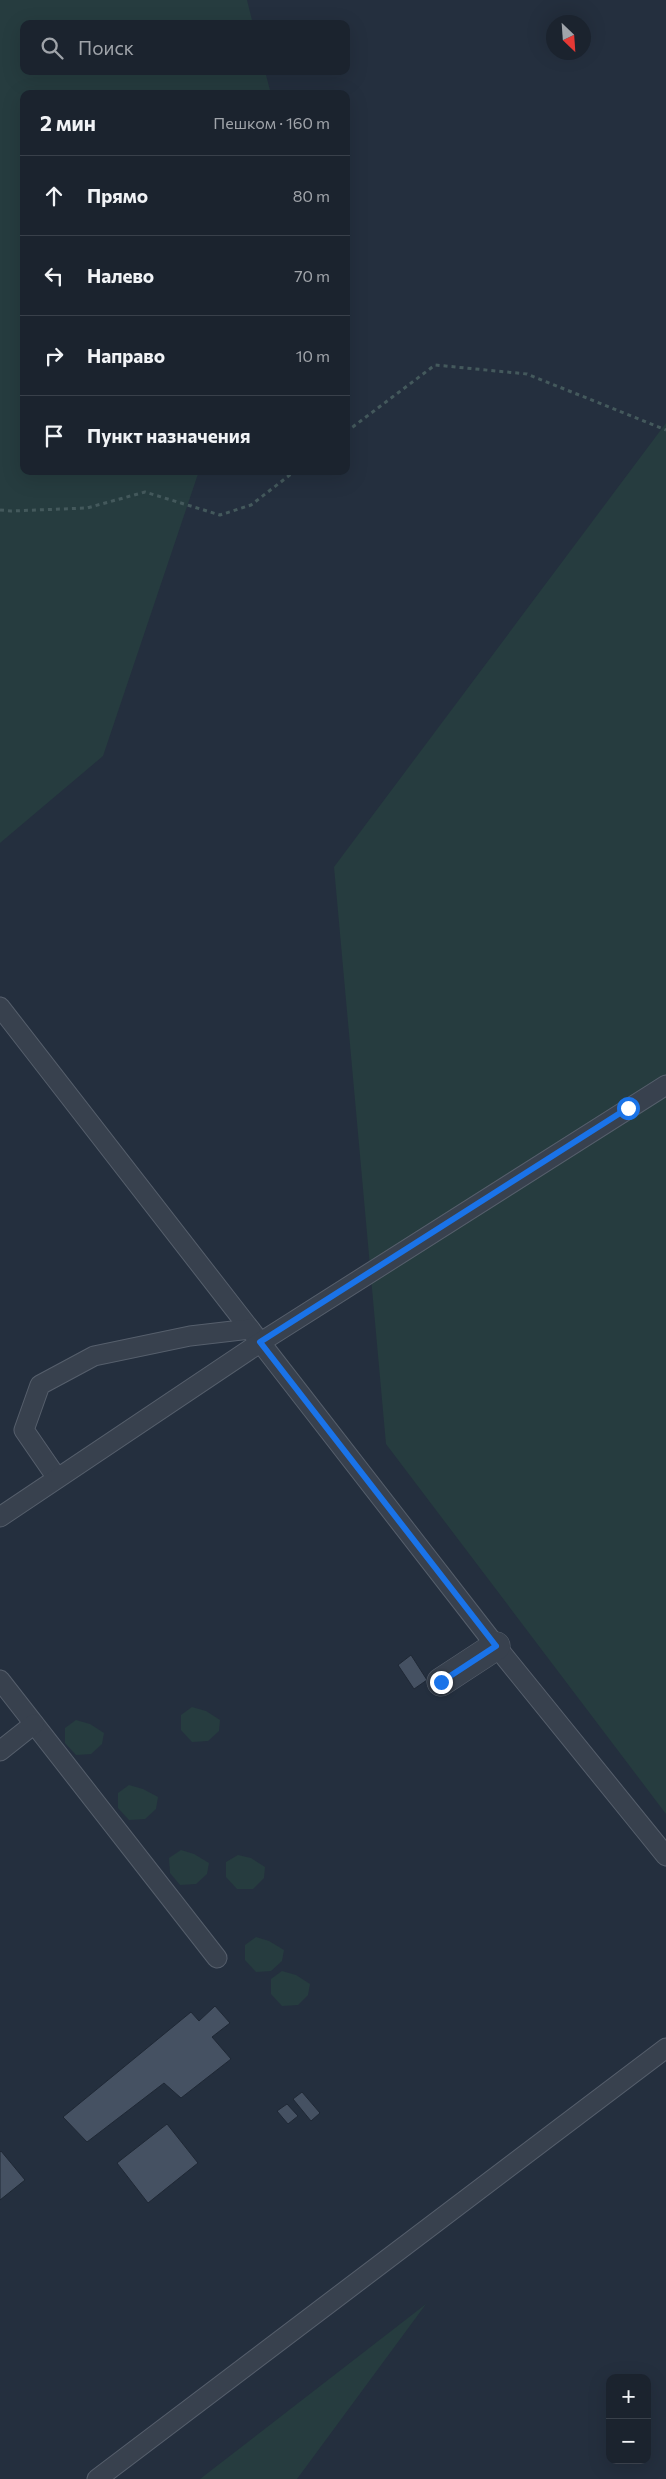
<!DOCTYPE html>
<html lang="ru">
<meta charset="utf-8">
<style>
:root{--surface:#1b232e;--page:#282f3a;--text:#f1f3f6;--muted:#a0a4aa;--line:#39404a}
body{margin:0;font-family:Commissioner,sans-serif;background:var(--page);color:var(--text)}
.controls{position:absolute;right:15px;bottom:15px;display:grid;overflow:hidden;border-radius:10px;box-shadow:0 5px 20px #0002}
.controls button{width:45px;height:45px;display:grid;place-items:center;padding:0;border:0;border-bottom:1px solid var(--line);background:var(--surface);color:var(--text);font:25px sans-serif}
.compass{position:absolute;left:546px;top:15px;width:45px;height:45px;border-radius:50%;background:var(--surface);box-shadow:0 5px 20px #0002;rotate:155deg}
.stop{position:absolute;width:15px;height:15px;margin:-11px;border:4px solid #1a73e8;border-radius:50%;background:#fff}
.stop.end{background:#1a73e8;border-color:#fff;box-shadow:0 1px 5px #0008}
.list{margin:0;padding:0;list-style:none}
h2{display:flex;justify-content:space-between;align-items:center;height:65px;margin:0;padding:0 20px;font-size:21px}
h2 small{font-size:16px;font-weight:400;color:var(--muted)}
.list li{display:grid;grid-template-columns:32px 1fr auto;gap:15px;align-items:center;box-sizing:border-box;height:80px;padding:0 20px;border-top:1px solid var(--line)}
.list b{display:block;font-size:19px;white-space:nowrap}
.list em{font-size:16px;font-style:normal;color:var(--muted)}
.icon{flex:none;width:28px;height:28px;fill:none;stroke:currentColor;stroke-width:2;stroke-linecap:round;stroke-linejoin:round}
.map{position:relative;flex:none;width:666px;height:2479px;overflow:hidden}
.search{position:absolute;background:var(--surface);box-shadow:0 5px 20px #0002;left:20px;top:20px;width:330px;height:55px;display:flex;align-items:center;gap:12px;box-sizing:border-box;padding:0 18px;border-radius:10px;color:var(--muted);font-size:19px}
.panel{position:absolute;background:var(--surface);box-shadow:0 5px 20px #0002;left:20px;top:90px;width:330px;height:385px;border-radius:10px}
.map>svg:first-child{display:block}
.green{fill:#263c3f}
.building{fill:#455162;stroke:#1f2835}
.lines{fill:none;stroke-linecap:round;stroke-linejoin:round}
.lane-casing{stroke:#565f6c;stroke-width:21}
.street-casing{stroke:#565f6c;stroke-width:29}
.path{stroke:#44595c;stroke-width:3;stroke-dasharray:4 4;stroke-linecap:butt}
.lane{stroke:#38414e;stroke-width:19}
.street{stroke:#38414e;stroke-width:28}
.route{stroke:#1a73e8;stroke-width:6}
</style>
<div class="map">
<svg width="666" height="2479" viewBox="0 0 666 2479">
<rect width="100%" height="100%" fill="#242f3e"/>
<g class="green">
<polygon points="0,0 247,0 253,24 24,24 24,71 265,71 271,94 24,94 24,471 199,471 103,756 0,843"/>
<polygon points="666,423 666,1814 386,1444 334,867"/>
<polygon points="192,1707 206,1711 220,1720 219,1731 208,1741 192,1742 181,1730 181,1715"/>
<polygon points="76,1720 90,1724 104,1733 102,1744 91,1754 76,1755 65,1743 65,1728"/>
<polygon points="129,1785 143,1789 158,1797 156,1809 145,1819 129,1820 118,1808 118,1793"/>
<polygon points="181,1850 194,1854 209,1863 207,1874 196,1884 180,1885 170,1873 169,1858"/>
<polygon points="238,1855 251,1858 265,1867 264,1878 253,1889 237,1889 226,1877 226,1862"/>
<polygon points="256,1937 269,1941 284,1950 282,1961 271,1971 256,1972 245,1960 245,1945"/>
<polygon points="282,1971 296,1975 310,1984 308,1995 298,2005 282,2006 271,1994 271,1979"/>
<polygon points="426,2304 297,2479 200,2479"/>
</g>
<g class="building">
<polygon points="411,1655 427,1680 414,1689 398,1665"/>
<polygon points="215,2006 230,2023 212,2037 231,2059 181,2098 164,2083 87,2142 63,2117 191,2012 199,2021"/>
<polygon points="302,2092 320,2113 311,2121 293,2099"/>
<polygon points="287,2104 298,2116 288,2124 277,2111"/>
<polygon points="167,2124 198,2163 148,2203 117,2163"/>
<polygon points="1,2151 25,2180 0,2200 0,2152"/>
</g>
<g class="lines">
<defs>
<g id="lane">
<polyline points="0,1007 496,1646 666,1856"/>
<polyline points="57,1478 24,1430 40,1385 94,1356 190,1336 250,1329"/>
<polyline points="0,1517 261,1342 666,1085"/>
<polyline points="0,1680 217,1958"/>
<polyline points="0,1751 34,1724"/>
<polyline points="97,2479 666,2048"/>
</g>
<polyline id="street" points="441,1682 496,1646"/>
</defs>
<use href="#lane" class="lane-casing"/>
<use href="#street" class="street-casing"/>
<g class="path">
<polyline points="346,432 435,365 527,374 666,430"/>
<polyline points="0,510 11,511 87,508 145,492 220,515 251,505 295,471"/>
</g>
<use href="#lane" class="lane"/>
<use href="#street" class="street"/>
</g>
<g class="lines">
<polyline class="route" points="441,1682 496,1646 260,1342 628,1108"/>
</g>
</svg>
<div class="controls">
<button>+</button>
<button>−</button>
</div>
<svg class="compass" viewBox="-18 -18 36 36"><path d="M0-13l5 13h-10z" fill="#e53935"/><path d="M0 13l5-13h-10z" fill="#a0a4aa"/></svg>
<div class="stop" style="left:628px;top:1108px"></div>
<div class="stop end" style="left:441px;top:1682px"></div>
<div class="search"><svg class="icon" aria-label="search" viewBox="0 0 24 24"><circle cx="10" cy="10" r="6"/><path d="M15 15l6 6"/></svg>Поиск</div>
<section class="panel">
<h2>2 мин<small>Пешком · 160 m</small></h2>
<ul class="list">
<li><svg class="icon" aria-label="ahead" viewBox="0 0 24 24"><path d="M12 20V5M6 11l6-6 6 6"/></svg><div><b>Прямо</b></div><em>80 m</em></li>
<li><svg class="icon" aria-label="left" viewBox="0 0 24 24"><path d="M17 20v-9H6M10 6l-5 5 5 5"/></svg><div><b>Налево</b></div><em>70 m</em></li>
<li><svg class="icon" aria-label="right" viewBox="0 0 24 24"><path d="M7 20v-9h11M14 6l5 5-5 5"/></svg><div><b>Направо</b></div><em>10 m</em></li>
<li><svg class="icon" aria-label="arrive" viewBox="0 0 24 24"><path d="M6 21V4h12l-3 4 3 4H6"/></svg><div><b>Пункт назначения</b></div></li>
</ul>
</section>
</div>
